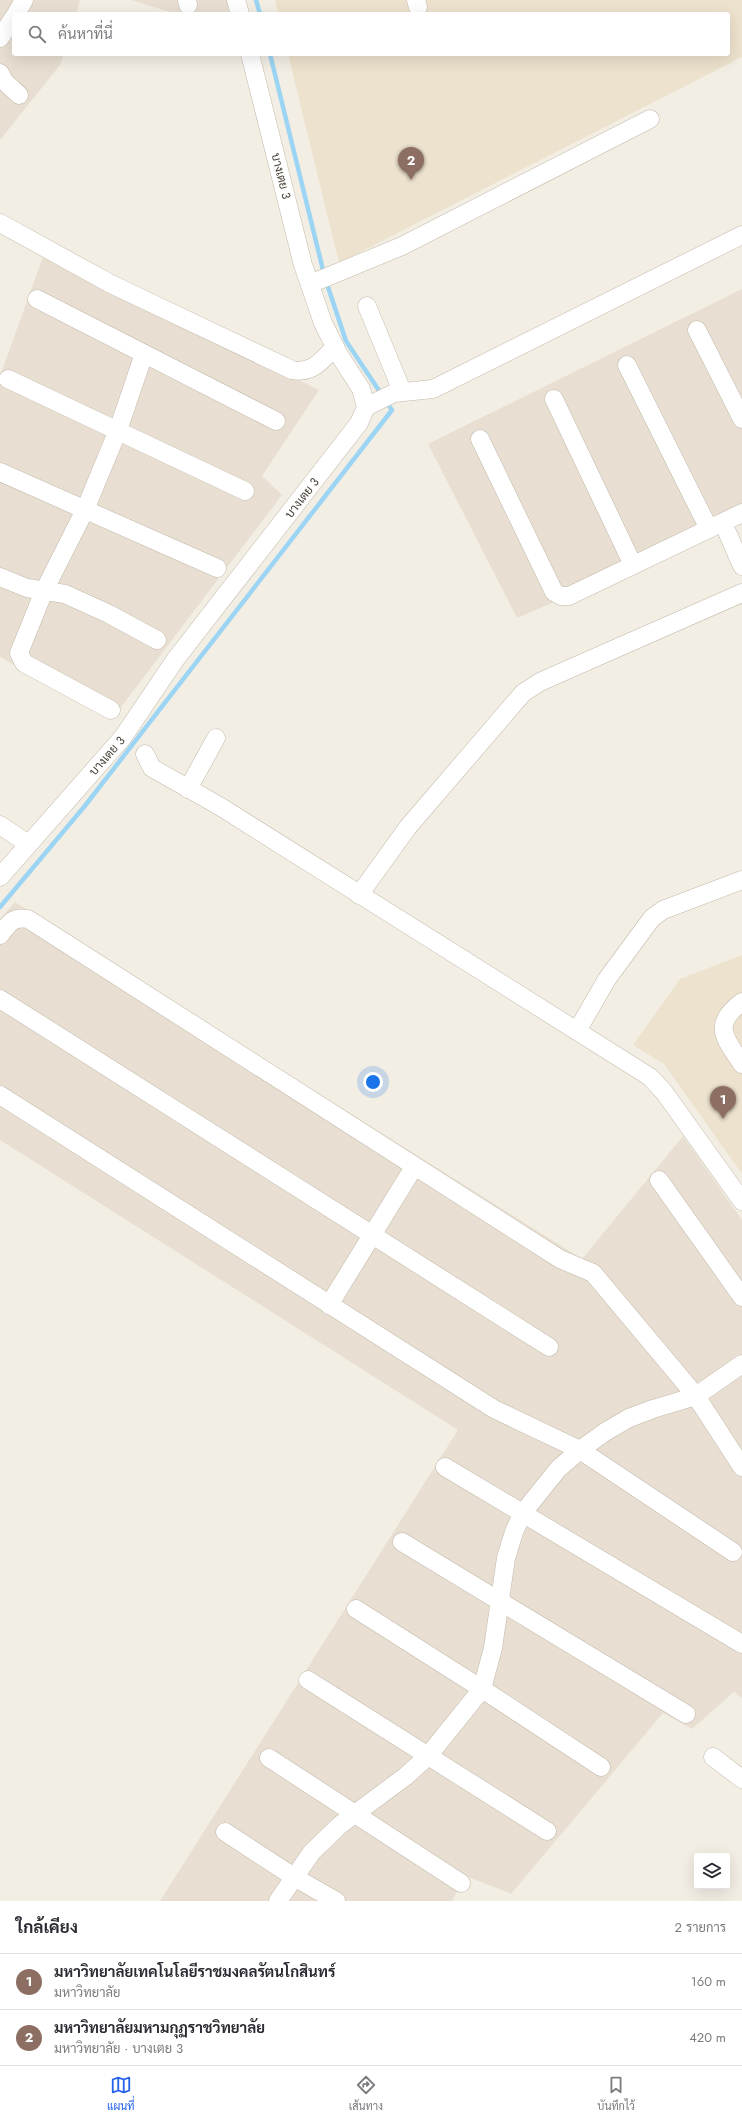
<!DOCTYPE html>
<html lang="th">
<meta charset="utf-8">
<style>
:root{--surface:#fff;--page:#f2f2f3;--text:#2b2b33;--muted:#7c7c81;--line:#e1e1e2;--accent:#2563eb}
body{margin:0;font-family:Jost,Sarabun,sans-serif;background:var(--page);color:var(--text)}
.controls{position:absolute;right:12px;bottom:12px;display:grid;overflow:hidden;border-radius:4px;box-shadow:0 4px 16px #0002}
.controls button{width:36px;height:36px;display:grid;place-items:center;padding:0;border:0;border-bottom:1px solid var(--line);background:var(--surface);color:var(--text);font:20px sans-serif}
.you{position:absolute;left:373px;top:1082px;width:14px;height:14px;margin:-10px;border:3px solid #fff;border-radius:50%;background:#1a73e8;box-shadow:0 0 0 6px #1a73e833}
.badge{display:grid;place-items:center;width:26px;height:26px;border-radius:50%;background:var(--accent);color:#fff;font-size:13px;font-weight:700}
.pin{position:absolute;translate:-50% -33px;filter:drop-shadow(0 1px 2px #0008)}
.pin::after{content:'';position:absolute;top:21px;width:14px;height:12px;background:inherit;clip-path:polygon(0 0,100% 0,50% 100%)}
.list{margin:0;padding:0;list-style:none}
h2{display:flex;justify-content:space-between;align-items:center;height:52px;margin:0;padding:0 16px;font-size:17px}
h2 small{font-size:13px;font-weight:400;color:var(--muted)}
.list li{display:grid;grid-template-columns:26px 1fr auto;gap:12px;align-items:center;box-sizing:border-box;height:56px;padding:0 16px;border-top:1px solid var(--line)}
.list b{display:block;font-size:15px;white-space:nowrap}
.list p{margin:0;font-size:13px;white-space:nowrap;color:var(--muted)}
.list em{font-size:13px;font-style:normal;color:var(--muted)}
.icon{flex:none;width:22px;height:22px;fill:none;stroke:currentColor;stroke-width:2;stroke-linecap:round;stroke-linejoin:round}
.map{position:relative;flex:none;width:742px;height:1901px;overflow:hidden}
.search{position:absolute;background:var(--surface);box-shadow:0 4px 16px #0002;left:12px;right:12px;top:12px;height:44px;display:flex;align-items:center;gap:10px;box-sizing:border-box;padding:0 14px;border-radius:4px;color:var(--muted);font-size:15px}
.sheet{height:164px;background:var(--surface)}
nav{display:flex;justify-content:space-around;align-items:center;box-sizing:border-box;height:56px;border-top:1px solid var(--line);background:var(--surface);font-size:11px;color:var(--muted)}
nav a{display:grid;justify-items:center;gap:2px}
nav .on{color:var(--accent)}
.map>svg:first-child{display:block}
.residential{fill:#e8dfd2}
.education{fill:#ede2cd}
.lines{fill:none;stroke-linecap:round;stroke-linejoin:round}
.stream{stroke:#9cd5f4;stroke-width:4.5}
.minor-casing{stroke:#c2b8a9;stroke-width:19}
.minor{stroke:#fff;stroke-width:18}
.labels{text-anchor:middle;dominant-baseline:central;stroke-width:3.5;stroke-linejoin:round;paint-order:stroke}
.street-label{font-size:12px;fill:#463e34;stroke:#fff}
</style>
<div class="map">
<svg width="742" height="1901" viewBox="0 0 742 1901">
<rect width="100%" height="100%" fill="#f3eee4"/>
<g class="residential">
<polygon points="0,0 80,0 76,14 14,14 14,54 64,54 60,65 0,140"/>
<polygon points="130,0 229,0 233,14 178,14"/>
<polygon points="44,254 319,390 262,476 282,495 112,719 0,657 0,376"/>
<polygon points="742,289 742,521 517,618 428,444"/>
<polygon points="15,902 582,1259 683,1136 742,1220 742,1698 734,1692 692,1729 663,1713 511,1894 466,1876 452,1901 160,1901 458,1430 0,1140 0,919"/>
</g>
<g class="education">
<polygon points="275,0 742,0 742,57 339,263 288,54 728,54 728,14 278,14"/>
<polygon points="742,955 742,1174 664,1064 633,1045 680,979"/>
</g>
<g class="lines">
<g class="stream">
<polyline points="256,0 260,14"/>
<polyline points="270,54 324,274"/>
<polyline points="326,281 346,341 382,395"/>
<polyline points="0,907 84,807 392,410 386,402"/>
</g>
<defs>
<g id="minor">
<polyline points="187,0 188,5"/>
<polyline points="236,0 240,14"/>
<polyline points="416,0 418,7"/>
<polyline points="16,14 24,0"/>
<polyline points="0,38 14,17"/>
<polyline points="0,73 4,81 19,95"/>
<path d="M0 223 111 284 292 370C313 374 322 360 335 347"/>
<polyline points="310,284 402,246 650,119"/>
<polyline points="37,299 276,421"/>
<polyline points="367,306 402,391"/>
<polyline points="697,330 742,419"/>
<polyline points="627,365 709,529"/>
<polyline points="8,379 245,491"/>
<polyline points="554,399 633,565"/>
<polyline points="366,407 394,393 433,389 742,235"/>
<polyline points="480,439 554,592 561,596 569,596 742,513"/>
<polyline points="0,472 217,568"/>
<polyline points="728,534 742,566"/>
<polyline points="0,577 27,588 65,594 109,614 157,640"/>
<polyline points="111,710 24,663 19,653 44,591 85,510 118,430 144,354"/>
<polyline points="145,754 152,768 221,807 650,1077 664,1092 742,1201"/>
<polyline points="188,789 216,738"/>
<polyline points="0,825 28,844"/>
<polyline points="0,877 123,737 175,660 359,423 366,407 361,389 338,353 323,323 303,265 250,54"/>
<polyline points="359,895 408,827 523,693 540,682 567,670 742,593"/>
<path d="M0 935C9 924 12 916 28 919L560 1259 593 1273 696 1396 742 1467"/>
<polyline points="0,999 549,1347"/>
<path d="M742 1002C711 1025 725 1038 742 1064"/>
<polyline points="577,1031 607,979 652,918 663,910 742,880"/>
<polyline points="0,1095 494,1409 580,1450 733,1552"/>
<polyline points="659,1180 742,1297"/>
<polyline points="329,1305 414,1167"/>
<polyline points="445,1467 742,1644"/>
<polyline points="402,1542 686,1714"/>
<polyline points="356,1609 482,1689 601,1767"/>
<polyline points="308,1680 547,1831"/>
<polyline points="713,1757 742,1779"/>
<polyline points="269,1758 461,1883"/>
<polyline points="225,1832 294,1877 336,1901"/>
<polyline points="278,1901 312,1852 340,1825 406,1776 428,1756 482,1689 493,1648 506,1558 514,1532 522,1514 558,1469 580,1450 605,1432 629,1418 653,1409 696,1396 742,1364"/>
</g>
</defs>
<use href="#minor" class="minor-casing"/>
<use href="#minor" class="minor"/>
</g>
<g class="labels">
<g class="street-label">
<text transform="translate(281 176) rotate(76)">บางเตย 3</text>
<text transform="translate(302 498) rotate(-52)">บางเตย 3</text>
<text transform="translate(107 756) rotate(-49)">บางเตย 3</text>
</g>
</g>
</svg>
<div class="controls">
<button><svg class="icon" aria-label="layers" viewBox="0 0 24 24"><path d="M12 4l9 5-9 5-9-5zM3 14l9 5 9-5"/></svg></button>
</div>
<div class="you"></div>
<div class="pin badge" style="left:723px;top:1119px;background:#8d6e63">1</div>
<div class="pin badge" style="left:411px;top:180px;background:#8d6e63">2</div>
<div class="search"><svg class="icon" aria-label="search" viewBox="0 0 24 24"><circle cx="10" cy="10" r="6"/><path d="M15 15l6 6"/></svg>ค้นหาที่นี่</div>
</div>
<section class="sheet">
<h2>ใกล้เคียง<small>2 รายการ</small></h2>
<ul class="list">
<li><span class="badge" style="background:#8d6e63">1</span><div><b>มหาวิทยาลัยเทคโนโลยีราชมงคลรัตนโกสินทร์</b><p>มหาวิทยาลัย</p></div><em>160 m</em></li>
<li><span class="badge" style="background:#8d6e63">2</span><div><b>มหาวิทยาลัยมหามกุฏราชวิทยาลัย</b><p>มหาวิทยาลัย · บางเตย 3</p></div><em>420 m</em></li>
</ul>
</section>
<nav>
<a class="on"><svg class="icon" aria-label="map" viewBox="0 0 24 24"><path d="M3 6l6-2 6 2 6-2v14l-6 2-6-2-6 2zM9 4v14M15 6v14"/></svg>แผนที่</a>
<a><svg class="icon" aria-label="directions" viewBox="0 0 24 24"><path d="M12 3l9 9-9 9-9-9zM9 14v-3h6M13 9l2 2-2 2"/></svg>เส้นทาง</a>
<a><svg class="icon" aria-label="saved" viewBox="0 0 24 24"><path d="M7 4h10v16l-5-4-5 4z"/></svg>บันทึกไว้</a>
</nav>
